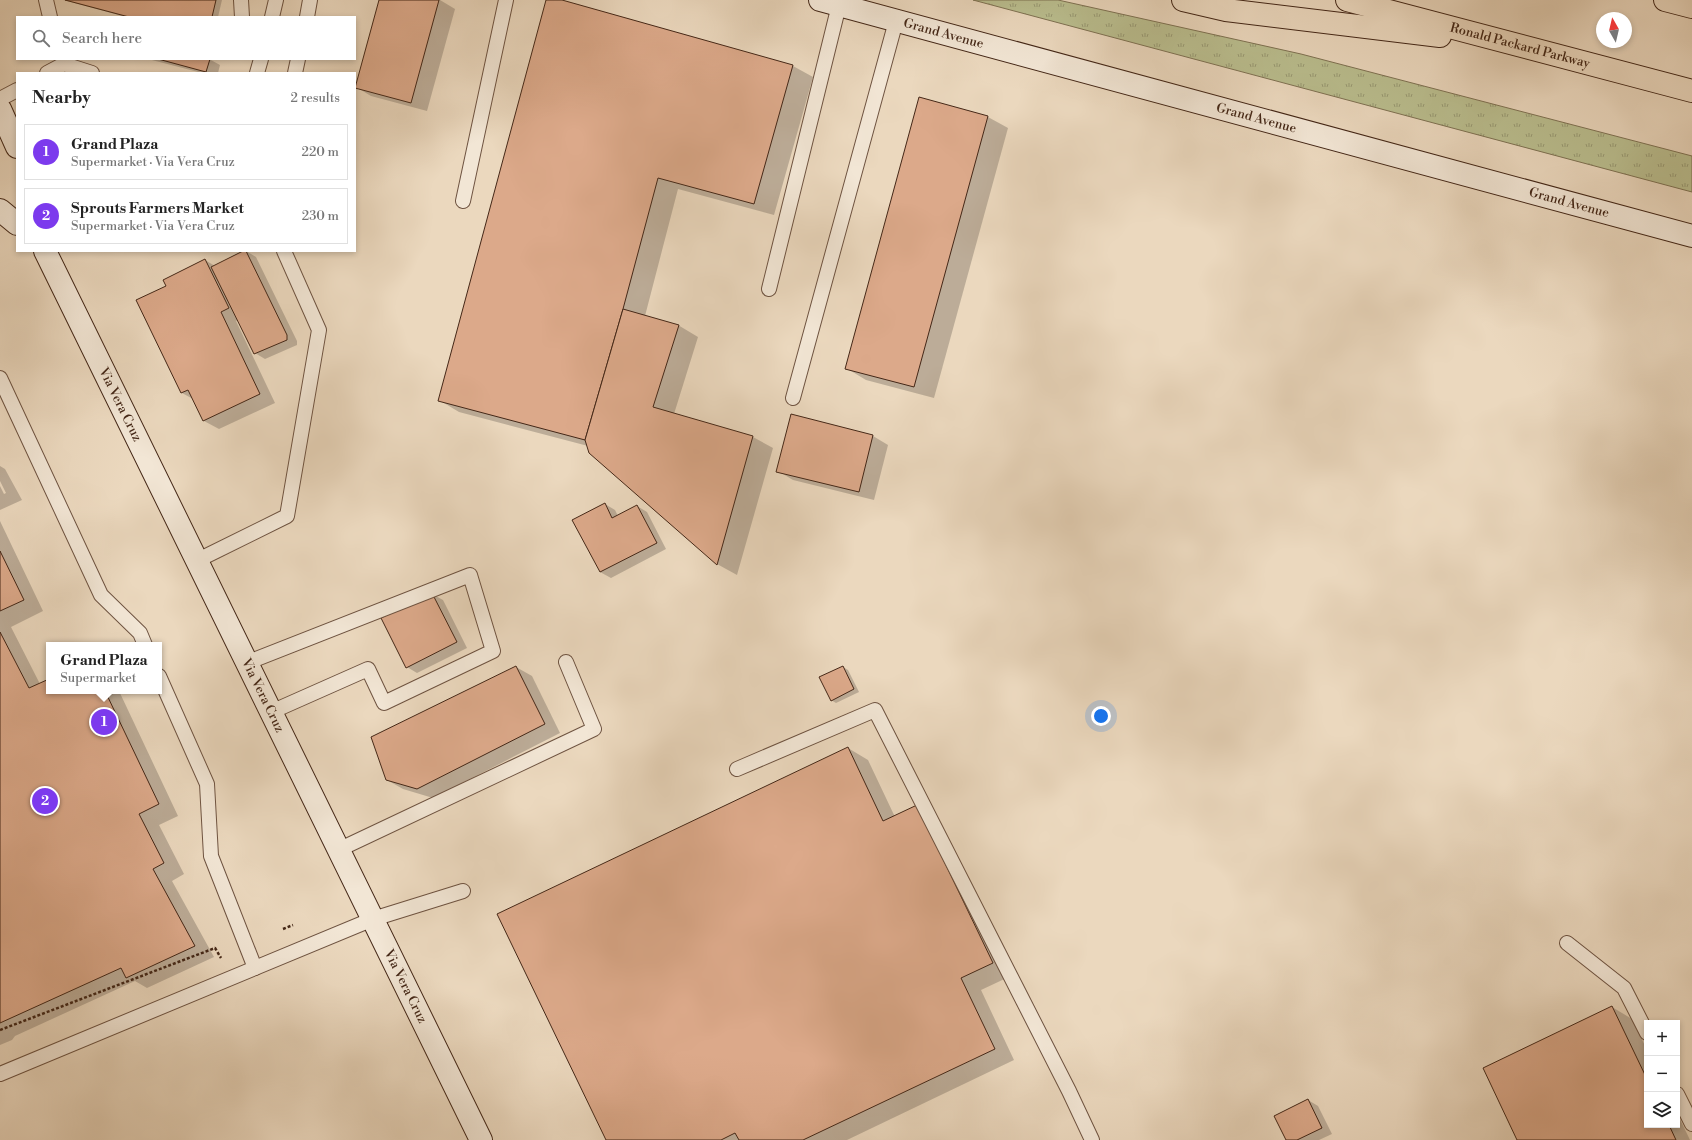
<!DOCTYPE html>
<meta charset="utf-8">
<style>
:root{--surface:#fff;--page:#f6f6f6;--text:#222;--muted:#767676;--line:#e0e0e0;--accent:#7c3aed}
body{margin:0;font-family:"Libre Bodoni",serif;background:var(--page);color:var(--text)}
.controls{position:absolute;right:12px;bottom:12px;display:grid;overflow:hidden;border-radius:0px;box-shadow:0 2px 6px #0003}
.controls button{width:36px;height:36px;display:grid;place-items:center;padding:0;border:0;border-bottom:1px solid var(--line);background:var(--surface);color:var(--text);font:20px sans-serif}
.compass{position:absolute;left:1596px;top:12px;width:36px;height:36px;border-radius:50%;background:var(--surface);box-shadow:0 2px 6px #0003;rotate:352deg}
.you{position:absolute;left:1101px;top:716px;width:14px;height:14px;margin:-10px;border:3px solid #fff;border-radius:50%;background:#1a73e8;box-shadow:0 0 0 6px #1a73e833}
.badge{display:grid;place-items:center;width:26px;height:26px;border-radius:50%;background:var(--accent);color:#fff;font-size:13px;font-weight:700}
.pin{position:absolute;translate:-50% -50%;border:2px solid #fff;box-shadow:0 1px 4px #0006}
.popup{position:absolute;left:46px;top:642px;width:116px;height:52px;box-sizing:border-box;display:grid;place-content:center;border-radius:0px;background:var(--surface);filter:drop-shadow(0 1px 3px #0005);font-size:13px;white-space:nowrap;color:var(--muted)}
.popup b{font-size:15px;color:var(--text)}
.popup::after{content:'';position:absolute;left:50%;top:100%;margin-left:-8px;border:8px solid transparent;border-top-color:var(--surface)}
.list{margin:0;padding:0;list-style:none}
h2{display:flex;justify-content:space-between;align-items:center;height:52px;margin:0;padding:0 16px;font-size:17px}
h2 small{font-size:13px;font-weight:400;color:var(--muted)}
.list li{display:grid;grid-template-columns:26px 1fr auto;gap:12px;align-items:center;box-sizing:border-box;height:56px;margin:0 8px 8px;padding:0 8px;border:1px solid var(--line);border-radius:0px}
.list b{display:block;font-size:15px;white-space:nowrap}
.list p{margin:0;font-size:13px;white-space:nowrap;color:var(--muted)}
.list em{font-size:13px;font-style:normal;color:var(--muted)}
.icon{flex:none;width:22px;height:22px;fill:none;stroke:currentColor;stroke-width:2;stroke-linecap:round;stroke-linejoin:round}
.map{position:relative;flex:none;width:1692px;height:1140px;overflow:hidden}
.search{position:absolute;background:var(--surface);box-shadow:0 2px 6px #0003;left:16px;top:16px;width:340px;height:44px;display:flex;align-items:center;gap:10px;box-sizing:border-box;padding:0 14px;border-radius:0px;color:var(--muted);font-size:15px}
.panel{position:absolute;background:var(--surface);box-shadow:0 2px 6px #0003;left:16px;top:72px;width:340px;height:180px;border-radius:0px}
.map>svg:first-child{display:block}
.grass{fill:url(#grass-tufts);stroke:#7f7253}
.shadow{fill:#0003}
.building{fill:#dca98a;stroke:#442717}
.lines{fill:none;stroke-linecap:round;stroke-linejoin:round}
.lane-casing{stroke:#6e5341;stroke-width:16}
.secondary-casing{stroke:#442717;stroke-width:24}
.highway-casing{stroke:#442717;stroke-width:24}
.path{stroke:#442717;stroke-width:2.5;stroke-dasharray:3 2;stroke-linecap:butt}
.lane{stroke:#f2e6d5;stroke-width:14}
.secondary{stroke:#f2e6d5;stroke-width:22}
.highway{stroke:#ebd8be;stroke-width:22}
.labels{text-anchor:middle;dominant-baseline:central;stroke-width:4;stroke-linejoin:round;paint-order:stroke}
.street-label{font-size:13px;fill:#442717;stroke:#f2e6d5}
</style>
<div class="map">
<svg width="1692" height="1140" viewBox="0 0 1692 1140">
<defs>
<pattern id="grass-tufts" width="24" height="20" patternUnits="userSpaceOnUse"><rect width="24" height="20" fill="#babe8f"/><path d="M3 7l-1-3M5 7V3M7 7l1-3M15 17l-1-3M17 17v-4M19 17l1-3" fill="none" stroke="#999a74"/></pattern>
</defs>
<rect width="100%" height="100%" fill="#ebd8be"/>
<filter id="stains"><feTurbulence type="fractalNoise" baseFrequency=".005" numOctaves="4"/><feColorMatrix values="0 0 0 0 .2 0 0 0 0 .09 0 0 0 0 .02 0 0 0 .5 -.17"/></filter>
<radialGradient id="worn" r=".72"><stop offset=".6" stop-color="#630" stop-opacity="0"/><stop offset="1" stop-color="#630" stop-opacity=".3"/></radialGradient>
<polygon class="grass" points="973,0 1058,0 1301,54 1692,156 1692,192"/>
<g class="shadow">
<polygon points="63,0 222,0 218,17 126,17"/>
<polygon points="380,0 440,0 455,9 427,111 371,96 356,87"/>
<polygon points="547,0 558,0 793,66 813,77 774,215 678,189 645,316 678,325 698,337 674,414 753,437 773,448 737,575 717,564 590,452 588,446 459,412 439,400"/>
<polygon points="148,59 209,59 220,65 218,73 202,73"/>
<polygon points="920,98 988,117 1008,128 934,398 866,380 846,368"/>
<polygon points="246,251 256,257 297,341 297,345 265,359 255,353 238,320 236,321 275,403 219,429 204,421 193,399 182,393 137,301 167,286 205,260 215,266"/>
<polygon points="792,416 873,436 888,445 874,500 793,480 778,471"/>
<polygon points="0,466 5,469 22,500 0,510 0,486 4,494 6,493 0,481"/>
<polygon points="605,504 615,510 618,516 637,506 647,512 666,549 611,578 600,572"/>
<polygon points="0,521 43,611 11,627 40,684 49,680 49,691 119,691 178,816 159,825 184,874 172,881 214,957 147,988 135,981 15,1036 12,1040 0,1045"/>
<polygon points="432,594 443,600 467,648 417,673 407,667"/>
<polygon points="516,667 532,676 560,733 433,798 403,789 387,780"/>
<polygon points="843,667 848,670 859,692 836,703 831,700"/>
<polygon points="848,748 868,760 895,817 937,818 1013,975 981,990 1014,1060 847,1140 607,1140"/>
<polygon points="1612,1007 1632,1019 1647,1050 1647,1125 1677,1125 1677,1113 1690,1140 1518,1140"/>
<polygon points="1308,1100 1318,1106 1332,1134 1319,1140 1287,1140"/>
</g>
<g class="building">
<polygon points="65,0 216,0 212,17 129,17"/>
<polygon points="379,0 439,0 411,103 355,88"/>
<polygon points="546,0 562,0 793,65 754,204 658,178 623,309 585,440 438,401"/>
<polygon points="158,59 210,59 206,72"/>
<polygon points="919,97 988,116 914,387 845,369"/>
<polygon points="243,251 246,251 287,335 287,340 254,354 211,267"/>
<polygon points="205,259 229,308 221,312 260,394 203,421 188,390 181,393 136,300 166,286 163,280"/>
<polygon points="623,309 679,325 653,407 753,436 717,565 589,453 585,440"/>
<polygon points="791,414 873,435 859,492 776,472"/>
<polygon points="605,503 612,518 637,505 657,543 600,572 572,520"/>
<polygon points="0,551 24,600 0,611"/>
<polygon points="432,593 457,642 406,668 381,618"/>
<polygon points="0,632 29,688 49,679 49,691 105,691 159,804 139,814 164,863 153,869 195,946 126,978 121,968 0,1023"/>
<polygon points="516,666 545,724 417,789 386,780 371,737"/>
<polygon points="843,666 854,689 831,701 819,677"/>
<polygon points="848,747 883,821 917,805 993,963 961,978 995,1049 803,1140 739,1140 735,1133 721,1140 606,1140 497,914"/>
<polygon points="1612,1006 1647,1079 1647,1125 1669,1125 1676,1140 1517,1140 1483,1068"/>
<polygon points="1308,1099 1322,1128 1297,1140 1286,1140 1274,1116"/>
</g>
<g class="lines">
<defs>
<g id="lane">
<polyline points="46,0 50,17"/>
<polyline points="241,0 242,17"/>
<polyline points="272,17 276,0"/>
<polyline points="307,17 310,0"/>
<polyline points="47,73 64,64 92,73"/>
<polyline points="257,73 261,59"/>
<polyline points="295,73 298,59"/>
<polyline points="0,99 17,90"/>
<polyline points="463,201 506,0"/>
<polyline points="769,289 839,5"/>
<polyline points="0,378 101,595 140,633 145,645"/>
<polyline points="793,398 896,21"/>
<polyline points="196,561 287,516 319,330 284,251"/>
<polyline points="246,663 470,575 493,651 384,703 368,669 271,712"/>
<polyline points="159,676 207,784 211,856 255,968"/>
<polyline points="737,769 875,710 1069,1091 1092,1140"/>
<polyline points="338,850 594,729 566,662"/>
<polyline points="1567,943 1624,988 1647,1033"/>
<polyline points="0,1074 373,919 463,891"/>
<polyline points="1677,1094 1692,1124"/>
</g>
<g id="secondary">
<path id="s1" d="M820 0 1692 236"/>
<polyline points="0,109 17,147"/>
<polyline points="0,210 17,224"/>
<path id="s2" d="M45 251 481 1140"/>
</g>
<g id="highway">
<polyline points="1183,0 1226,10 1440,36"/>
<path id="s3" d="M1347 0 1692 91"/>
<polyline points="1665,0 1692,7"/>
</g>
</defs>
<use href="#lane" class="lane-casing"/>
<use href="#secondary" class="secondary-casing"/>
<use href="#highway" class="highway-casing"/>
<g class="path">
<polyline points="283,929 293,925"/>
<polyline points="0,1030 215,948 221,958"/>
</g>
<use href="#lane" class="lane"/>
<use href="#secondary" class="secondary"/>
<use href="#highway" class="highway"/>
</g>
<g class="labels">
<g class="street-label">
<text stroke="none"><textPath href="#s1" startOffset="128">Grand Avenue</textPath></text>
<text stroke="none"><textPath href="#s3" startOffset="179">Ronald Packard Parkway</textPath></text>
<text stroke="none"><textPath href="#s1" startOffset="452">Grand Avenue</textPath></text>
<text stroke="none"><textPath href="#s1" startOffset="776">Grand Avenue</textPath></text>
<text stroke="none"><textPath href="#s2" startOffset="171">Via Vera Cruz</textPath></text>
<text stroke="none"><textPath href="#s2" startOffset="495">Via Vera Cruz</textPath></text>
<text stroke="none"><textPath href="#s2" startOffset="819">Via Vera Cruz</textPath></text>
</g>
</g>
<rect width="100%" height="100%" filter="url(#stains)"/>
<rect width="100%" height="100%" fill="url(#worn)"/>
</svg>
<div class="controls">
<button>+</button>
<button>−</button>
<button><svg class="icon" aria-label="layers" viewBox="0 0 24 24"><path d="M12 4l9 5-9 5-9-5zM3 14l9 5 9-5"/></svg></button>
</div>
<svg class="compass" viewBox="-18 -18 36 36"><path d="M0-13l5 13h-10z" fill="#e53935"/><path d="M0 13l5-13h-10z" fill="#767676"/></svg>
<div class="you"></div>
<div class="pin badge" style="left:104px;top:722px">1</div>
<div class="popup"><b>Grand Plaza</b>Supermarket</div>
<div class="pin badge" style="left:45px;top:801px">2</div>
<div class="search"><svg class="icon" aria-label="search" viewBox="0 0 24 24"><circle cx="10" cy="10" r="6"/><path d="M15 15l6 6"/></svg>Search here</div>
<section class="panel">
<h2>Nearby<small>2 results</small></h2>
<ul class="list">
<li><span class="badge">1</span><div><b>Grand Plaza</b><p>Supermarket · Via Vera Cruz</p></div><em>220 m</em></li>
<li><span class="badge">2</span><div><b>Sprouts Farmers Market</b><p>Supermarket · Via Vera Cruz</p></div><em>230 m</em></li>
</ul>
</section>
</div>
